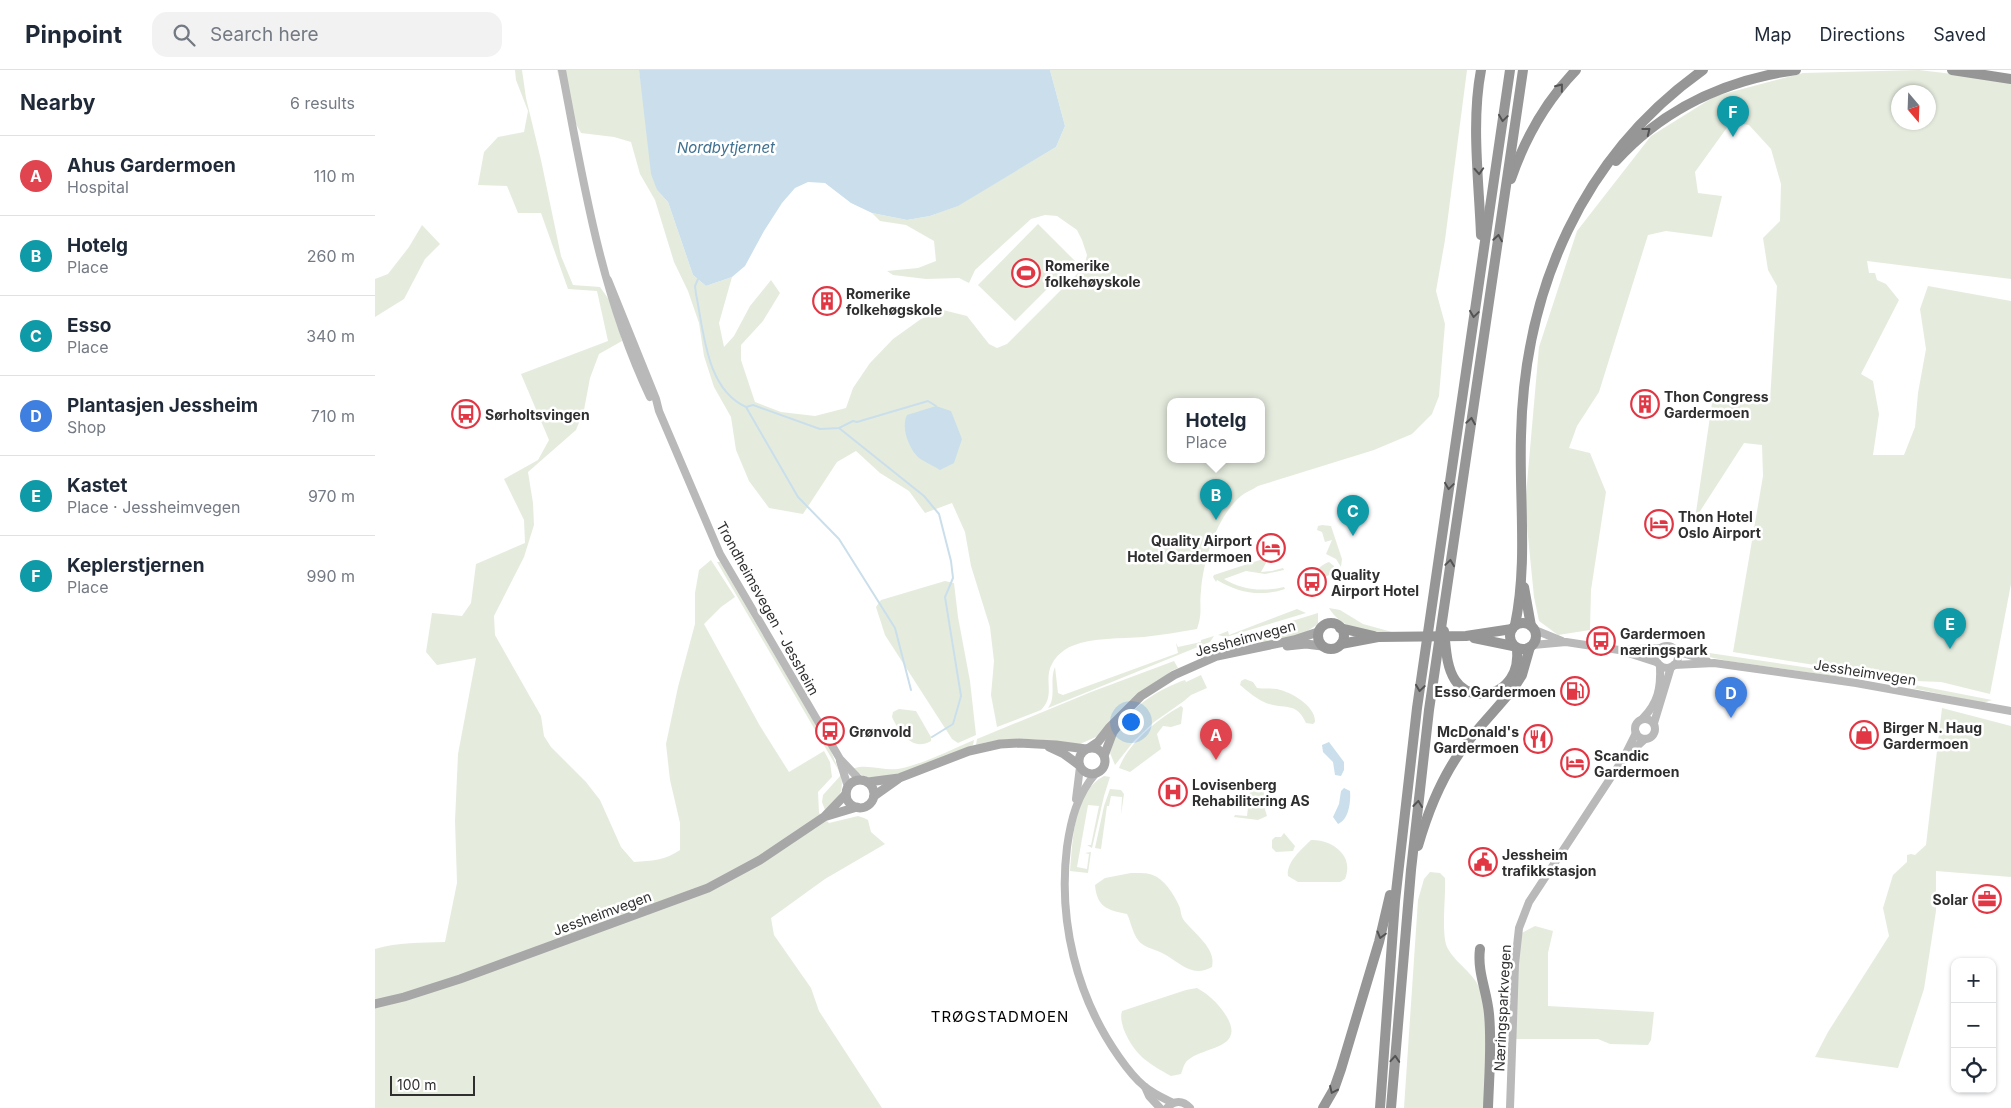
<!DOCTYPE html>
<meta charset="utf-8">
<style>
:root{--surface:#fff;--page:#f2f2f3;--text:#1f2937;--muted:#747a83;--line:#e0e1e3;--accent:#0b8043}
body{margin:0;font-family:Inter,sans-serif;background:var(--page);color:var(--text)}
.controls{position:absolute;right:15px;bottom:15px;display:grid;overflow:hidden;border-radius:10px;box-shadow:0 1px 4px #0004}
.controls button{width:45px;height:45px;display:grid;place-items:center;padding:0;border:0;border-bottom:1px solid var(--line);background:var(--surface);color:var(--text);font:25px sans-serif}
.compass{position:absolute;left:1516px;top:15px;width:45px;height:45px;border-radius:50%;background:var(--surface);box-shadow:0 1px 4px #0004;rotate:161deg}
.scale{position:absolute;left:15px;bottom:12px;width:85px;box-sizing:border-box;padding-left:5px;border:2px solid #2f2f2f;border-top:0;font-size:14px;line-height:18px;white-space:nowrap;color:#2f2f2f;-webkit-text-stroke:4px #fff;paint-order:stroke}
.you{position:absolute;left:755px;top:651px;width:18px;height:18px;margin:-12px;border:4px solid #fff;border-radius:50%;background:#1a73e8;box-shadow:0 0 0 8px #1a73e833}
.badge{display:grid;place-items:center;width:32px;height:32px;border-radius:50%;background:var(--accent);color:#fff;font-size:16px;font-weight:700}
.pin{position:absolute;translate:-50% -41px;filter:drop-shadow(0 1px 2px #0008)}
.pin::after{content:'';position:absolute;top:26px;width:18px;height:15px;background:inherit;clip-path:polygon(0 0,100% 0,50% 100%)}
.popup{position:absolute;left:792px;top:328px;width:98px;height:65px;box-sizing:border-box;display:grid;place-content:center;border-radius:10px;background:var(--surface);filter:drop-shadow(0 1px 4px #0005);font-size:16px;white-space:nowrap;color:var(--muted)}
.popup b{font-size:19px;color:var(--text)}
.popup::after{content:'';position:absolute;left:50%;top:100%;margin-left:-10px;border:10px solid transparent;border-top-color:var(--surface)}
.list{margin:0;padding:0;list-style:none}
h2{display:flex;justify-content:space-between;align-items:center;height:65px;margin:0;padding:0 20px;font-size:21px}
h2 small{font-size:16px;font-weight:400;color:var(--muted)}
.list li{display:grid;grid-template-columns:32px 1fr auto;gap:15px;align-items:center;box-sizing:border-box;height:80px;padding:0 20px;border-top:1px solid var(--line)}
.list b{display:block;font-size:19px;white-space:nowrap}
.list p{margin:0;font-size:16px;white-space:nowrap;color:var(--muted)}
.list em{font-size:16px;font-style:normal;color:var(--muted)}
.icon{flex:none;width:28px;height:28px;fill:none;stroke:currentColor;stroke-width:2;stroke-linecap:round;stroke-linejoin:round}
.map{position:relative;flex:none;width:1636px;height:1038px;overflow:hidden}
header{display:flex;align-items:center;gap:30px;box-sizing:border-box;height:70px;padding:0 25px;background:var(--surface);border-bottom:1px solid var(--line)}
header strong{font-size:24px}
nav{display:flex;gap:28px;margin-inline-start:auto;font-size:18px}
.search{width:350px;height:45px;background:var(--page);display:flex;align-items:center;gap:12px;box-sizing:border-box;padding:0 18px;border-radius:15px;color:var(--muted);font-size:19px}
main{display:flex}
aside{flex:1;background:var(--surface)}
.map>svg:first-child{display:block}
.green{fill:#e5ecde;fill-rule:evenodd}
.water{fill:#cadfeb}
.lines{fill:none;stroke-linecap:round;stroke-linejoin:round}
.stream{stroke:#cadfeb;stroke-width:2}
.secondary{stroke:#b9b9b9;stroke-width:8}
.primary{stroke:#a7a7a7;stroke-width:9}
.highway{stroke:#969696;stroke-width:10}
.oneway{stroke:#535353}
.labels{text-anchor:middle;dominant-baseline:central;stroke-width:5;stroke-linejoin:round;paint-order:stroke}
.poi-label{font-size:14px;font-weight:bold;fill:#2f2f2f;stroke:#fff;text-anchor:start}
.street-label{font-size:14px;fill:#2f2f2f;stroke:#fff}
.water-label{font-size:15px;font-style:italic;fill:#3f7190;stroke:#fff}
.neighbourhood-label{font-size:15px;letter-spacing:1px;fill:#000;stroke:#fff}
</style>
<header>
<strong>Pinpoint</strong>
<div class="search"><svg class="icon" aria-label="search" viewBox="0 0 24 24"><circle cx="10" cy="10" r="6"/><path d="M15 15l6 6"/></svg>Search here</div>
<nav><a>Map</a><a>Directions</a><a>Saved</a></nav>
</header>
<main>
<aside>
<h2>Nearby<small>6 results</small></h2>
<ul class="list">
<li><span class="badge" style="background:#e0444e">A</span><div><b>Ahus Gardermoen</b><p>Hospital</p></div><em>110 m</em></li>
<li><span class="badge" style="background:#0f9aa8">B</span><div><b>Hotelg</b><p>Place</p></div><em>260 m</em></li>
<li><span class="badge" style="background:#0f9aa8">C</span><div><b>Esso</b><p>Place</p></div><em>340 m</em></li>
<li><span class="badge" style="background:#3f7fe0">D</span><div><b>Plantasjen Jessheim</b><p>Shop</p></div><em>710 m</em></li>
<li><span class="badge" style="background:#0f9aa8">E</span><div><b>Kastet</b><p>Place · Jessheimvegen</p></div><em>970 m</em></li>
<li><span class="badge" style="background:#0f9aa8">F</span><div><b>Keplerstjernen</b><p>Place</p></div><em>990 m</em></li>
</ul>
</aside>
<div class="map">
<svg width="1636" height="1038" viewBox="0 0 1636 1038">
<rect width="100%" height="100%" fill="#fff"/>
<g class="green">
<path d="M140 0H147L151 28 166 90 186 186 198 215 225 217 240 238 247 271 224 284 215 308 209 340 201 360 153 402 158 433 159 455 149 487 119 546 120 565 166 646 169 666 176 677 211 712 225 730 246 777 259 792C276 791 291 790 305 780V753L295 710 291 674 303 617 320 554V523L324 500 336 490 360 527 346 537 329 554 385 656 414 702 449 681 455 692 457 707 443 722 444 743 454 753 483 746 489 748 493 750 496 762 510 774 450 809 396 848 399 865 436 918 444 941 507 1038H0V879C23 872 47 873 70 872L82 813 80 751 83 684 101 588 62 595 51 582 57 543 87 546 96 533 101 494 150 473 149 450 129 409 163 390 174 370 146 304 233 271 222 221 193 219 166 143H143L132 116 103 115 109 82 123 67 149 62 153 41 141 10Z"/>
<path d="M182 0H264L282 120 293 132 318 205 331 216 357 207 344 253 349 277 359 266 375 236 396 210 405 223 388 251 366 275V290L380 332 406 342 440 346 471 338 478 318 495 293 518 269 546 249 568 240 592 246 614 274 622 278 632 274 709 197 712 185 707 170 702 160 682 146 670 145 656 149 600 200 594 213 584 208 551 209 518 205 512 201 543 198 561 191 559 171 531 155 505 151 497 143 532 150 555 146 582 136 681 77 690 56 675 0H1092L1070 170 1061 221 1070 254 1064 326 1057 344 1037 364 999 380 883 416C877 420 871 422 866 426 842 446 828 491 826 521 824 538 828 541 822 559 804 562 787 565 769 567 745 569 719 567 697 576 689 579 681 586 677 594 668 610 681 625 666 640L622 657 616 625 619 591 615 557 596 496 590 462 577 433 550 443 534 421 505 403 481 381 462 392 428 444 394 438 374 411 361 380 356 347 339 317 329 286 324 253 313 221 299 192 280 130 265 104 256 72 239 67 206 63 192 38ZM796 331H886V389H796Z"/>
<path d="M1544 0 1636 11V209L1492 191 1494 203H1500L1502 210 1511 214 1524 230 1486 304 1498 311 1504 344 1498 385H1529L1540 357 1543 323 1551 279 1545 239 1553 216 1636 231V514L1615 624 1566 612 1541 611 1358 582 1388 406 1387 375 1369 373 1320 449 1337 333 1395 331 1402 216 1393 200 1388 168 1405 151 1406 114 1396 79 1374 55 1356 52 1320 102 1323 123 1347 126 1337 167 1291 161 1273 165 1224 322 1202 356 1194 378 1215 383 1231 422 1216 520 1215 560 1183 565 1164 551 1159 527 1150 436 1164 277 1202 161 1276 66 1337 28V27L1428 3ZM1524 22H1554V52H1524Z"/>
<polygon points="663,154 700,191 640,251 603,215"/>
<polygon points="47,155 65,174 50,189 29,229 0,247 0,209 13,204 34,177"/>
<polygon points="947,455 956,456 967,489 966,497 961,489 951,484 957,470 950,472 947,462 942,460 943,456"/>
<path d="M903 484 904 487 892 491 886 502 897 501 908 498 909 500 890 504 871 501 849 509C867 520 888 522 909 517L910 519C886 527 863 523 842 510L841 512 838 507 839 505Z"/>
<polygon points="342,492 345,492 456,681 464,701"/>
<path d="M954 492 959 496 958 503 934 515C934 507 946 494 954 492Z"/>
<polygon points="570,511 579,513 583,547 595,611 601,665 583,673 577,669 510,565 501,537 506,530"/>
<path d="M954 538 965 540 988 554 1017 562C994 564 966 559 954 538Z"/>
<polygon points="922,539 931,543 851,567 843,565 853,561 854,565"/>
<path d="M943 543V554L928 564 830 587 825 585C832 576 840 578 852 578L859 569Z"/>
<path d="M839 566 835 572 673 638C682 627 674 610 680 597L683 623 688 625 803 583 801 573 803 577 826 572V570Z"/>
<polygon points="1321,581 1475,604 1466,607 1353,591 1320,584"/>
<path d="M799 591 803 598 796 601 723 666 705 674C670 670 636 664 601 675L602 669 716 622Z"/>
<path d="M826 605 832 618 816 625 809 631 779 652 759 671 740 695 735 683C738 674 740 664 744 657 759 635 786 618 810 610L811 612Z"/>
<path d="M870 609 878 612 882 618C889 619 895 618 902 619 916 622 941 636 940 652L938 654 931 653C921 631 910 640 891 633 883 630 872 621 865 615L866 611Z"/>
<polygon points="1540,615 1617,630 1608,633 1537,618"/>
<path d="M806 636 808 638 806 654 796 657 788 656 782 664 786 679 755 702 744 698C754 672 783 649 806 636Z"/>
<polygon points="1567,638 1636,656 1636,807 1561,801 1561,841 1549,919 1523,998 1440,987 1453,962 1514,866 1508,838 1518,805 1532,792 1532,785 1536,784 1540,785 1551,775"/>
<path d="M524 639 541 641 556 667V671C537 682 524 662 517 647L518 642Z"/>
<path d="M599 670 598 675C572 685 524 708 498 708 490 708 483 703 477 699 491 693 508 701 523 699 549 694 575 680 599 670Z"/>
<path d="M466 705C469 725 464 727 450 740L447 732 448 725Z"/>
<path d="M729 706 735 707 729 726 717 778 712 775H716L724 736 713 735 702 797 712 799 714 784 710 783 716 782 713 803 695 801C698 770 698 722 729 706Z"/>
<polygon points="735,719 746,720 749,724 746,745 747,727 736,726 734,736 732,736 726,779 720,778 729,736"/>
<polygon points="875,721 889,722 888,733 892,746 883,750 859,747 860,745 872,746"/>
<polygon points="909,763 920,776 918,781 901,782 897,778 897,770 900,767 906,767"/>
<path d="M936 770C957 769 980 786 970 809L965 812H923L913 806C911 792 927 779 936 770Z"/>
<path d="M1055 802 1065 803 1070 808C1071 827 1066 862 1072 877 1080 894 1101 903 1106 923 1115 960 1110 1000 1110 1038H1029L1043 830 1049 809Z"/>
<path d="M756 803C765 803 774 802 782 807 792 813 801 828 805 838 806 842 806 846 808 849 818 863 842 878 837 897 816 909 804 891 787 883 779 879 768 877 763 870 757 862 756 852 752 844 732 840 722 837 720 815L730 808Z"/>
<polygon points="1160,856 1178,861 1173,883 1173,936 1279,942 1276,970 1273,975 1235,974 1223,969 1139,969 1143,865"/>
<path d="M822 918C833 924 843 933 850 944 873 979 829 976 813 990 809 993 808 999 806 1004L796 1006C773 993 760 986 749 960 747 954 745 947 747 941L811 920Z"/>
</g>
<g class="water">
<polygon points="264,0 675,0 690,56 681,77 583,136 555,146 532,150 497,143 476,133 450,113 433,112 420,118 407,133 389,161 370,196 357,207 331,216 318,205 293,132 282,120 276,104"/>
<path d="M561 336 576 341 587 369 579 393 565 400C558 395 546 391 541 385 533 375 526 357 532 345Z"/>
<polygon points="954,672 969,692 969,700 966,706 960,705 958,692 948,682 947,675"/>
<path d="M969 718 975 721C976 731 974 750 963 754L958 747 964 734 966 721Z"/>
</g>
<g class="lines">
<g class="stream">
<path d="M323 209 320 216 321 224C329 262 331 319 371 337L423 427 464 469 520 558 536 620"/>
<polyline points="371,337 378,335 445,359 464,358 478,351 482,352 553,331 561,336"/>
<polyline points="464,358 549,426 564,444 576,491 578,508 570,527 586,626 578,654 557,667"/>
</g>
<g class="secondary">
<path d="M187 0C208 111 226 224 275 327"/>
<polyline points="233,210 281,329 284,341 345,484 465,689 485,710"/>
<polyline points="1160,560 1187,571"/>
<polyline points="1158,575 1191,572 1244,580 1284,578"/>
<circle cx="1292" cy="587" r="11"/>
<polyline points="1302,581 1332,591"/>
<polyline points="1250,582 1281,592"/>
<polyline points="1299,595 1339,593 1481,613 1636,641"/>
<path d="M1268 648C1283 633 1286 618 1285 596"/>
<circle cx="1270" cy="659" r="10"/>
<polyline points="1279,653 1296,597"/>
<polyline points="1251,686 1270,669"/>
<polyline points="465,691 473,717"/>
<path d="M721 703C702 725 696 749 692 777 683 850 701 926 744 987 751 997 759 1008 769 1016 777 1023 788 1028 798 1033"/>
<polyline points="701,729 705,697"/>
<polyline points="770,1017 774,1026 785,1038"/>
<path d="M792 1038C799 1030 808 1030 815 1038"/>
<polyline points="1135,1038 1140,894 1144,858 1154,832 1248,689 1261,663"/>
</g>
<g class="primary">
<polyline points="912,576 931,574 947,576"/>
<polyline points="674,677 689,684 704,695"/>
<polyline points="714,678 723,672 734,658 766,626 799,605 842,586 919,570 943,562"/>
<circle cx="717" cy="691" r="13"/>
<polyline points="729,686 738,662 745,653"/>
<circle cx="485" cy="724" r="14"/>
<polyline points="493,712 524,708 594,681 625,674 644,673 681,675 711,679"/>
<polyline points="499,726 523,709"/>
<polyline points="452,746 482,737"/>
<polyline points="0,934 29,927 85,909 333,818 385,790 449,747 471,724"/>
</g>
<g class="highway">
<path d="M1106 0C1096 52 1104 112 1106 165"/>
<polyline points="1577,0 1636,9"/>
<path d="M1241 91C1289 38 1351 10 1421 0"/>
<path d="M1136 109C1150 68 1171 31 1201 0"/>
<polyline points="1149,517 1156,556"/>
<circle cx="1148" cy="566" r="13"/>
<circle cx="956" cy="566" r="13"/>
<path d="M1140 555C1153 493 1144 429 1146 366 1149 220 1207 86 1328 0"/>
<polyline points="965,558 999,566"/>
<path d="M1069 561C1071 577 1071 596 1080 610 1093 630 1123 628 1136 608 1142 599 1143 589 1142 578"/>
<polyline points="1099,568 1138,576"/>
<polyline points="966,574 1003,567 1091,566 1137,559"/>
<path d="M1043 776C1053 741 1066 708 1088 678 1104 656 1124 637 1140 616L1147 605 1155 577"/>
<path d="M1105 879C1102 902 1112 921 1114 944 1117 975 1114 1007 1113 1038"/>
<polyline points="948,1038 959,1019 966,999 1004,872 1015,825"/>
<polyline points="1005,1038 1020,831 1042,638 1135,0"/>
<polyline points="1016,1038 1036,800 1054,640 1148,0"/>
</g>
</g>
<defs><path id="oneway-chevron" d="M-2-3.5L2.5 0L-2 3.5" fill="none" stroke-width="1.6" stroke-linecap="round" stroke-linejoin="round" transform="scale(1.25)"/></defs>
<g class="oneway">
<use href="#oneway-chevron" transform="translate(1185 17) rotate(-51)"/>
<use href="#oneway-chevron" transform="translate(1128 48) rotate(98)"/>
<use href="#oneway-chevron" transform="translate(1272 61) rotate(-38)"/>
<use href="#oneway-chevron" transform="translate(1104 101) rotate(87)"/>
<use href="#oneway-chevron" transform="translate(1123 168) rotate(-81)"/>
<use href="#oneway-chevron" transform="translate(1099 244) rotate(98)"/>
<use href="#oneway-chevron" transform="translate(1096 351) rotate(-81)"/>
<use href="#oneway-chevron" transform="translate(1074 416) rotate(98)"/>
<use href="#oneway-chevron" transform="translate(1075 493) rotate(-82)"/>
<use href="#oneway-chevron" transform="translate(1045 618) rotate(98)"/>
<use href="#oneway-chevron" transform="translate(1043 734) rotate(-83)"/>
<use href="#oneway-chevron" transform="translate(1006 865) rotate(105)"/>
<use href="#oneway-chevron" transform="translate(1020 989) rotate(-86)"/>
<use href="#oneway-chevron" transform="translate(958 1020) rotate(115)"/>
</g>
<defs>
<symbol id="stadium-ring" viewBox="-11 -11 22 22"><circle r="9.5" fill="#fff" stroke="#e13744" stroke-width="1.5"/><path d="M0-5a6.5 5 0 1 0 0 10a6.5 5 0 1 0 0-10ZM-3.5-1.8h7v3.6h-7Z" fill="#e13744"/></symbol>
<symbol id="building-ring" viewBox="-11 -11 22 22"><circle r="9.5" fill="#fff" stroke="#e13744" stroke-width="1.5"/><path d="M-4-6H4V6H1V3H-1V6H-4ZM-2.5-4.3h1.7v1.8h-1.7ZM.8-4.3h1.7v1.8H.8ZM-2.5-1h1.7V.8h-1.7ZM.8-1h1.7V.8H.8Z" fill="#e13744"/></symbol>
<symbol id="bus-ring" viewBox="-11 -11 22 22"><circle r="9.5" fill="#fff" stroke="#e13744" stroke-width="1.5"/><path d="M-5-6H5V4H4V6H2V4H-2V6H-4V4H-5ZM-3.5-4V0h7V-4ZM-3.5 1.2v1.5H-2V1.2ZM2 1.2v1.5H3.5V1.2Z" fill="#e13744"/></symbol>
<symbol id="hotel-ring" viewBox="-11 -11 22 22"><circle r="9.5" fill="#fff" stroke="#e13744" stroke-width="1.5"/><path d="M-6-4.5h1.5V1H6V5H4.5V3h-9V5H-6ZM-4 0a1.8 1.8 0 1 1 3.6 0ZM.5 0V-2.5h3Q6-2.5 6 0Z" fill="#e13744"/></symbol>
<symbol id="fuel-ring" viewBox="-11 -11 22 22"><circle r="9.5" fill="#fff" stroke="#e13744" stroke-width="1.5"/><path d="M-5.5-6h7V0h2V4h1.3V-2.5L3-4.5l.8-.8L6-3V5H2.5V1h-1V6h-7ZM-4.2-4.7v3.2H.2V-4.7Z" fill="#e13744"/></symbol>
<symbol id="shop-ring" viewBox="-11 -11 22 22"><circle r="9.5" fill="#fff" stroke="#e13744" stroke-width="1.5"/><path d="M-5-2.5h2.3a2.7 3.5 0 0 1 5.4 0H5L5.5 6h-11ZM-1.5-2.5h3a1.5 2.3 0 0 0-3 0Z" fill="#e13744"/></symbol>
<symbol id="restaurant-ring" viewBox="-11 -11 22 22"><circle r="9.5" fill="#fff" stroke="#e13744" stroke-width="1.5"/><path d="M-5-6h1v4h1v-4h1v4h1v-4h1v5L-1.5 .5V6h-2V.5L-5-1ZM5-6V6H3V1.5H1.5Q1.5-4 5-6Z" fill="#e13744"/></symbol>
<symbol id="hospital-ring" viewBox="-11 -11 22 22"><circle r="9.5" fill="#fff" stroke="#e13744" stroke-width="1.5"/><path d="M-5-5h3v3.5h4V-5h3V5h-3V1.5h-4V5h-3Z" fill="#e13744"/></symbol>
<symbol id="civic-ring" viewBox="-11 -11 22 22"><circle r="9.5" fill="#fff" stroke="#e13744" stroke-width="1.5"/><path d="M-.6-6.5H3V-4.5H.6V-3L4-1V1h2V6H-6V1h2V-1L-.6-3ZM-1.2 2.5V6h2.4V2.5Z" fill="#e13744"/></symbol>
<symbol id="office-ring" viewBox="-11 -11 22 22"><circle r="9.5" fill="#fff" stroke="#e13744" stroke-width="1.5"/><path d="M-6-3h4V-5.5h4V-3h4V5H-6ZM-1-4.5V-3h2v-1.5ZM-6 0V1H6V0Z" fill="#e13744"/></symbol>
</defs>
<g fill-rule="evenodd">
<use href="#stadium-ring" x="635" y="187" width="32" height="32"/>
<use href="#building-ring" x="436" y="215" width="32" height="32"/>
<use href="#building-ring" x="1254" y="318" width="32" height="32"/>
<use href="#bus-ring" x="75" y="328" width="32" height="32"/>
<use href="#hotel-ring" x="1268" y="438" width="32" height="32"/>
<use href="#hotel-ring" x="880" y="462" width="32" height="32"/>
<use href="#bus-ring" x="921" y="496" width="32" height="32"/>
<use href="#bus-ring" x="1210" y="555" width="32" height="32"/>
<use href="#fuel-ring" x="1184" y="605" width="32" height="32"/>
<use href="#bus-ring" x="439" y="645" width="32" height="32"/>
<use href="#shop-ring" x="1473" y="649" width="32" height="32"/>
<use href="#restaurant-ring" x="1147" y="653" width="32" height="32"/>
<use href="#hotel-ring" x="1184" y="677" width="32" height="32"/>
<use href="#hospital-ring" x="782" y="706" width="32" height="32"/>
<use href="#civic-ring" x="1092" y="776" width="32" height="32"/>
<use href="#office-ring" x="1596" y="813" width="32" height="32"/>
</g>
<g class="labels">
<g class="poi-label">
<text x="670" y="195">Romerike<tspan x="670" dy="16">folkehøyskole</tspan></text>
<text x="471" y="223">Romerike<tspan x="471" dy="16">folkehøgskole</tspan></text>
<text x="1289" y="326">Thon Congress<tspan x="1289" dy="16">Gardermoen</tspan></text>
<text x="110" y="344">Sørholtsvingen</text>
<text x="1303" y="446">Thon Hotel<tspan x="1303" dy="16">Oslo Airport</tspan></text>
<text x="877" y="470" text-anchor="end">Quality Airport<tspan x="877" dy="16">Hotel Gardermoen</tspan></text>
<text x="956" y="504">Quality<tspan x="956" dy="16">Airport Hotel</tspan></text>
<text x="1245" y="563">Gardermoen<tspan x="1245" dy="16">næringspark</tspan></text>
<text x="1181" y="621" text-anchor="end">Esso Gardermoen</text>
<text x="1508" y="657">Birger N. Haug<tspan x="1508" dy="16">Gardermoen</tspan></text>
<text x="474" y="661">Grønvold</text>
<text x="1144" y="661" text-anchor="end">McDonald's<tspan x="1144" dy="16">Gardermoen</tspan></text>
<text x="1219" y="685">Scandic<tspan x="1219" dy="16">Gardermoen</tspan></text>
<text x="817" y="714">Lovisenberg<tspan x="817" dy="16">Rehabilitering AS</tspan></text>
<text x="1127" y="784">Jessheim<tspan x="1127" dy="16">trafikkstasjon</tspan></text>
<text x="1593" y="829" text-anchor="end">Solar</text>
</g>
<g class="street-label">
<text transform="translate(393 538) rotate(61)">Trondheimsvegen - Jessheim</text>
<text transform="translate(870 568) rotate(-15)">Jessheimvegen</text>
<text transform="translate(1490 602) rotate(9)">Jessheimvegen</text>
<text transform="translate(227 843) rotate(-20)">Jessheimvegen</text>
<text transform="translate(1127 938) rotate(-87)">Næringsparkvegen</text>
</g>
<g class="water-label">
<text x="351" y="77">Nordbytjernet</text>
</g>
<g class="neighbourhood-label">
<text x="625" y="946">TRØGSTADMOEN</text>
</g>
</g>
</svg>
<div class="controls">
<button>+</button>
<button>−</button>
<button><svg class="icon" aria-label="locate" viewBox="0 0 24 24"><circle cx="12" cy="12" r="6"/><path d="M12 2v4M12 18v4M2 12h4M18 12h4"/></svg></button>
</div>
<svg class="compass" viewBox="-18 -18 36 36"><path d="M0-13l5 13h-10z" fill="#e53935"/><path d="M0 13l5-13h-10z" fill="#747a83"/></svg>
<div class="scale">100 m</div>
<div class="you"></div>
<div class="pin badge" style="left:841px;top:690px;background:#e0444e">A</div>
<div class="pin badge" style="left:841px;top:450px;background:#0f9aa8">B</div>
<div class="popup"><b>Hotelg</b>Place</div>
<div class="pin badge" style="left:978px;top:466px;background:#0f9aa8">C</div>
<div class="pin badge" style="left:1356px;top:648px;background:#3f7fe0">D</div>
<div class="pin badge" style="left:1575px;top:579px;background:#0f9aa8">E</div>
<div class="pin badge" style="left:1358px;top:67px;background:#0f9aa8">F</div>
</div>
</main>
